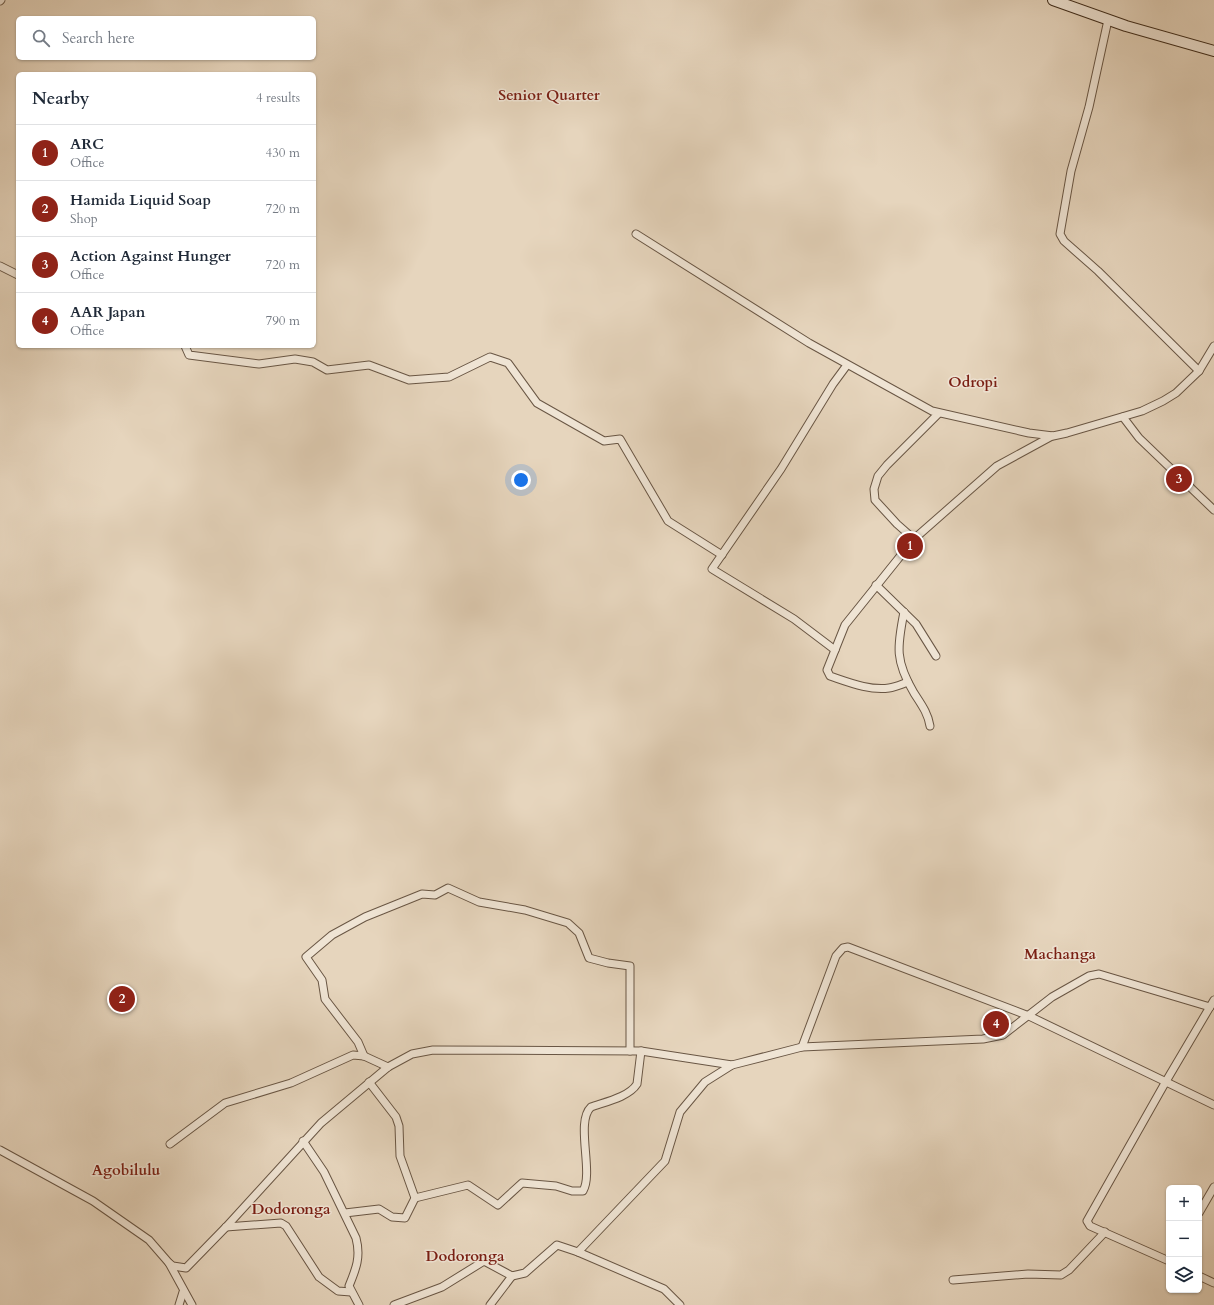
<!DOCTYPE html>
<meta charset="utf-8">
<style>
:root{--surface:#fff;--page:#f2f2f3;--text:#1f2937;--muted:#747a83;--line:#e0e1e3;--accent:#8f2418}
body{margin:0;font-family:Cardo,serif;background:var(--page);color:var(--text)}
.controls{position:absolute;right:12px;bottom:12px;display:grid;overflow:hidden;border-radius:6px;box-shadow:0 1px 3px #0004}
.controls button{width:36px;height:36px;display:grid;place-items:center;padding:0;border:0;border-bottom:1px solid var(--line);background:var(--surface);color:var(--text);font:20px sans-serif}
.you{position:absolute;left:521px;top:480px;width:14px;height:14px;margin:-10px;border:3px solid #fff;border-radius:50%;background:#1a73e8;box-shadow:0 0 0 6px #1a73e833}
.badge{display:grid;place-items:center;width:26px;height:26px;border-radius:50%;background:var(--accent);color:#fff;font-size:13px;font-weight:700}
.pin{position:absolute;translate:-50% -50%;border:2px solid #fff;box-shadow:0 1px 4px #0006}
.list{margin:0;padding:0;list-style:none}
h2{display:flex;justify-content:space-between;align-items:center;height:52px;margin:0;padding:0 16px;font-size:17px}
h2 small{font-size:13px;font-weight:400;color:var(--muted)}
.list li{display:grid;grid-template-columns:26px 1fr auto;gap:12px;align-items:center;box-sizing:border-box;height:56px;padding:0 16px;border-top:1px solid var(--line)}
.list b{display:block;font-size:15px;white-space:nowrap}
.list p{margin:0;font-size:13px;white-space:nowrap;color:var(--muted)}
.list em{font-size:13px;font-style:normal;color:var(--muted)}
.icon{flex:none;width:22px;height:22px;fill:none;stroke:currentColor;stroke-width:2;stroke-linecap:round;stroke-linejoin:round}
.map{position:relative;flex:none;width:1214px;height:1305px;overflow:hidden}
.search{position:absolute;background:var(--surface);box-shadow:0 1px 3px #0004;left:16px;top:16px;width:300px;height:44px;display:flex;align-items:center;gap:10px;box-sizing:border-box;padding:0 14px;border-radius:6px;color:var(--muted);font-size:15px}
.panel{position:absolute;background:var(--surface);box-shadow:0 1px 3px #0004;left:16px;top:72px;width:300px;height:276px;border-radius:6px}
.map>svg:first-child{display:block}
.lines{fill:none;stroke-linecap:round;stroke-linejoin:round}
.minor-casing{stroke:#695644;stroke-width:9}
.secondary-casing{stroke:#3f2c1b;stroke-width:12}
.minor{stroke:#efe4d4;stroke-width:7}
.secondary{stroke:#efe4d4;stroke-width:10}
.labels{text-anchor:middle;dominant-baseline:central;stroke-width:3;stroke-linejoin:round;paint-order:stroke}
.quarter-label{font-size:15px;font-weight:bold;fill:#7a1f14;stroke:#efe4d4}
</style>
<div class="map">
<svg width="1214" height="1305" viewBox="0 0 1214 1305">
<rect width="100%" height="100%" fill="#e6d5bd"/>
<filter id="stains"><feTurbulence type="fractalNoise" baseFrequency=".005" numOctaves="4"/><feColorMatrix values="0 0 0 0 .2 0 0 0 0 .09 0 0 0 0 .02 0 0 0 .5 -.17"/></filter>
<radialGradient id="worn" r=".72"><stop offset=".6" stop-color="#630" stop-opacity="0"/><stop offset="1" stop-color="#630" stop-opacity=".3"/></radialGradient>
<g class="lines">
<defs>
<g id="minor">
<polyline points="0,1 1,0"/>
<polyline points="1108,20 1089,107 1071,171 1060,234 1064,241 1098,271 1199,371"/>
<polyline points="636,234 809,343 932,411 1029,433 1053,436 1067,433 1142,411 1163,401 1176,393 1199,371 1214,346"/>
<polyline points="0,266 18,275"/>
<polyline points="185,346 189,355 259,364 295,359 313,362 327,370 369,365 409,380 449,377 490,357 508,363 537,403 604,441 620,439 668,521 722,555"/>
<polyline points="1123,417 1139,438 1214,510"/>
<polyline points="914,539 897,524 875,500 874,489 878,476 887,465 938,414"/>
<polyline points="876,585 916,624 936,656"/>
<path d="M904 612C897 647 895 661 914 693 921 704 928 713 930 726"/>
<polyline points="835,650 794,619 712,569 781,469 833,384 847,365"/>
<path d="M908 682C902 684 896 687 889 688 870 691 848 682 830 676L827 670 845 625 914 539 997 466 1052 436"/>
<polyline points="802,1047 836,956 843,948 848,947 1029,1016 1214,1105"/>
<polyline points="364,1056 358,1042 325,999 322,980 306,957 332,935 365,917 422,894 435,895 448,888 479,902 525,910 568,923 579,933 589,958 608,963 630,966 630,1051"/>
<path d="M303 1141 324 1172 356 1238C361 1257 356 1269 349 1286L359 1305"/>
<polyline points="170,1144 225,1103 291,1083 353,1055 364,1056 388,1067"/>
<polyline points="0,1150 93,1201 149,1240 169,1263 192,1305"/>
<path d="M415 1198 468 1185 498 1205 522 1183 556 1186 572 1191H583C594 1172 575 1122 591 1107 605 1102 629 1097 637 1084L641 1051"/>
<polyline points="345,1213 379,1209 392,1217 405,1218 415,1198 400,1156 399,1126 396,1117 369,1082"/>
<polyline points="1199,1213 1214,1187"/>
<polyline points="226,1227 281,1223 286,1226 319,1277 338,1291 351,1292"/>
<polyline points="578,1252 664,1289 680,1305"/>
<polyline points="1169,1261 1090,1226 1087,1221 1165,1083 1214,1000"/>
<polyline points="169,1263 173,1266 186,1268 226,1227 321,1123 388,1067 412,1054 433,1050 641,1051 732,1065 802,1047 983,1039 1003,1035 1052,997 1089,976 1099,974 1210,1007"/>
<polyline points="1199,1276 1214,1283"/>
<polyline points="953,1280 1028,1274 1061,1275 1069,1270 1105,1232"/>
<polyline points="179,1305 183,1292"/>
<polyline points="394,1305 442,1287 484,1261 512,1276 525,1273 557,1245 578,1252 665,1161 680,1112 705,1082 732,1065"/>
<polyline points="490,1305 512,1276"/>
</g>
<polyline id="secondary" points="1053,0 1126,26 1214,51"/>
</defs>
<use href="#minor" class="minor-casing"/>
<use href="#secondary" class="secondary-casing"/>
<use href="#minor" class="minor"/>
<use href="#secondary" class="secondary"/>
</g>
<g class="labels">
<g class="quarter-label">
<text x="549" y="95">Senior Quarter</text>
<text x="973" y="382">Odropi</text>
<text x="1060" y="954">Machanga</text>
<text x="126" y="1170">Agobilulu</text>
<text x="291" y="1209">Dodoronga</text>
<text x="465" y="1256">Dodoronga</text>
</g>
</g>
<rect width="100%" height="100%" filter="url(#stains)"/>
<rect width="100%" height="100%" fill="url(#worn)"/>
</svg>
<div class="controls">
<button>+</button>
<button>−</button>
<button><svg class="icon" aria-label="layers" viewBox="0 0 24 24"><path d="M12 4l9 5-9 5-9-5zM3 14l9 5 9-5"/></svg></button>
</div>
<div class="you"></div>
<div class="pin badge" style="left:910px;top:546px">1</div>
<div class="pin badge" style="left:122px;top:999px">2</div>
<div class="pin badge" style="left:1179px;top:479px">3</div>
<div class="pin badge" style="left:996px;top:1024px">4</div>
<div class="search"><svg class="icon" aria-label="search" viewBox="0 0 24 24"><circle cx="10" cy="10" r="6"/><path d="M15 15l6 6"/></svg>Search here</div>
<section class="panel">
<h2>Nearby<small>4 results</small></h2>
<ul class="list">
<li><span class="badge">1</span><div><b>ARC</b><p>Office</p></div><em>430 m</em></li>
<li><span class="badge">2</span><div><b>Hamida Liquid Soap</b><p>Shop</p></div><em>720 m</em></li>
<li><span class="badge">3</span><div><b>Action Against Hunger</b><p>Office</p></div><em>720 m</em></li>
<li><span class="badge">4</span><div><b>AAR Japan</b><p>Office</p></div><em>790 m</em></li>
</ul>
</section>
</div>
